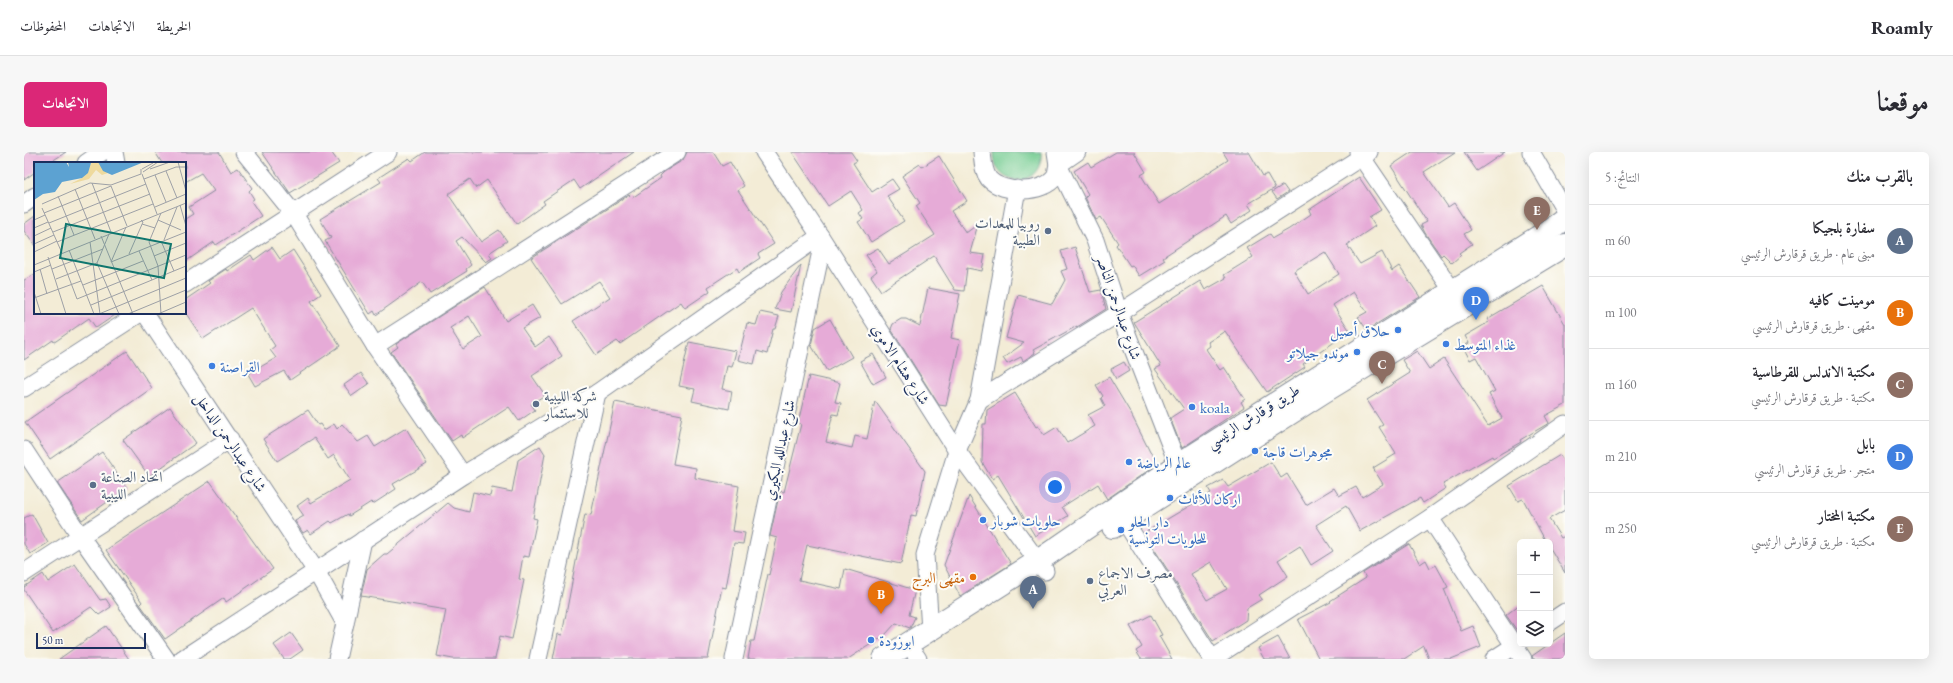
<!DOCTYPE html>
<html lang="ar">
<meta charset="utf-8">
<style>
:root{--surface:#fff;--page:#f7f7f7;--text:#2b2b33;--muted:#7c7c81;--line:#e1e1e2;--accent:#db2777}
body{margin:0;font-family:"EB Garamond",Amiri,serif;background:var(--page);color:var(--text);direction:rtl}
.controls{position:absolute;right:12px;bottom:12px;display:grid;overflow:hidden;border-radius:6px;box-shadow:0 4px 16px #0002}
.controls button{width:36px;height:36px;display:grid;place-items:center;padding:0;border:0;border-bottom:1px solid var(--line);background:var(--surface);color:var(--text);font:20px sans-serif}
.scale{position:absolute;left:12px;bottom:10px;width:110px;box-sizing:border-box;padding-left:4px;border:2px solid #1b2f5e;border-top:0;font-size:11px;line-height:14px;white-space:nowrap;color:#1b2f5e;-webkit-text-stroke:3px #fdfcf7;paint-order:stroke}
.you{position:absolute;left:1031px;top:335px;width:14px;height:14px;margin:-10px;border:3px solid #fff;border-radius:50%;background:#1a73e8;box-shadow:0 0 0 6px #1a73e833}
.badge{display:grid;place-items:center;width:26px;height:26px;border-radius:50%;background:var(--accent);color:#fff;font-size:13px;font-weight:700}
.pin{position:absolute;translate:-50% -33px;filter:drop-shadow(0 1px 2px #0008)}
.pin::after{content:'';position:absolute;top:21px;width:14px;height:12px;background:inherit;clip-path:polygon(0 0,100% 0,50% 100%)}
.list{margin:0;padding:0;list-style:none}
h2{display:flex;justify-content:space-between;align-items:center;height:52px;margin:0;padding:0 16px;font-size:17px}
h2 small{font-size:13px;font-weight:400;color:var(--muted)}
.list li{display:grid;grid-template-columns:26px 1fr auto;gap:12px;align-items:center;box-sizing:border-box;height:72px;padding:0 16px;border-top:1px solid var(--line)}
.list b{display:block;font-size:15px;white-space:nowrap}
.list p{margin:0;font-size:13px;white-space:nowrap;color:var(--muted)}
.list em{font-size:13px;font-style:normal;color:var(--muted)}
.icon{flex:none;width:22px;height:22px;fill:none;stroke:currentColor;stroke-width:2;stroke-linecap:round;stroke-linejoin:round}
.map{position:relative;flex:none;width:1541px;height:507px;overflow:hidden;direction:ltr;border-radius:6px}
header{display:flex;align-items:center;gap:24px;box-sizing:border-box;height:56px;padding:0 20px;background:var(--surface);border-bottom:1px solid var(--line)}
header strong{font-size:19px}
nav{display:flex;gap:22px;margin-inline-start:auto;font-size:14px}
.intro{display:flex;align-items:center;justify-content:space-between;box-sizing:border-box;height:96px;padding:0 24px}
h1{margin:0;font-size:28px}
.button{padding:10px 18px;border-radius:6px;background:var(--accent);color:#fff;font-size:14px;font-weight:700}
main{display:flex;gap:24px;padding:0 24px}
aside{flex:1;background:var(--surface);border-radius:6px;box-shadow:0 4px 16px #0002}
.map>svg:first-child{display:block}
.green{fill:#75cc92;stroke:#487e78}
.building{fill:#e6abd7;fill-rule:evenodd}
.lines{fill:none;stroke-linecap:round;stroke-linejoin:round}
.street-casing{stroke:#878e9a;stroke-width:19}
.primary-casing{stroke:#878e9a;stroke-width:24}
.street{stroke:#fff;stroke-width:17}
.primary{stroke:#fff;stroke-width:22}
.service-dot{fill:#5c6f8a;stroke:#fdfcf7;stroke-width:1.5}
.shop-dot{fill:#3f7fe0;stroke:#fdfcf7;stroke-width:1.5}
.food-dot{fill:#e8710a;stroke:#fdfcf7;stroke-width:1.5}
.labels{text-anchor:middle;dominant-baseline:central;stroke-width:4;stroke-linejoin:round;paint-order:stroke}
.service-label{font-size:15px;fill:#4e5e75;stroke:#fdfcf7;text-anchor:start}
.street-label{font-size:15px;fill:#1b2f5e;stroke:#fdfcf7}
.shop-label{font-size:15px;fill:#366cbe;stroke:#fdfcf7;text-anchor:start}
.food-label{font-size:15px;fill:#c56008;stroke:#fdfcf7;text-anchor:end}
.inset-road{fill:none;stroke:#9da0a6;stroke-width:1}
.view{fill:#0f766e;fill-opacity:0.15;stroke:#0f766e;stroke-width:2}
.inset-edge{fill:none;stroke:#1b2f5e;stroke-width:2}
</style>
<header>
<strong>Roamly</strong>
<nav><a>الخريطة</a><a>الاتجاهات</a><a>المحفوظات</a></nav>
</header>
<div class="intro"><h1>موقعنا</h1><a class="button">الاتجاهات</a></div>
<main>
<aside>
<h2>بالقرب منك<small>النتائج: 5</small></h2>
<ul class="list">
<li><span class="badge" style="background:#5c6f8a">A</span><div><b>سفارة بلجيكا</b><p>مبنى عام · طريق قرقارش الرئيسي</p></div><em>60 m</em></li>
<li><span class="badge" style="background:#e8710a">B</span><div><b>مومينت كافيه</b><p>مقهى · طريق قرقارش الرئيسي</p></div><em>100 m</em></li>
<li><span class="badge" style="background:#8d6e63">C</span><div><b>مكتبة الاندلس للقرطاسية</b><p>مكتبة · طريق قرقارش الرئيسي</p></div><em>160 m</em></li>
<li><span class="badge" style="background:#3f7fe0">D</span><div><b>بابل</b><p>متجر · طريق قرقارش الرئيسي</p></div><em>210 m</em></li>
<li><span class="badge" style="background:#8d6e63">E</span><div><b>مكتبة المختار</b><p>مكتبة · طريق قرقارش الرئيسي</p></div><em>250 m</em></li>
</ul>
</aside>
<div class="map">
<svg width="1541" height="507" viewBox="0 0 1541 507">
<rect width="100%" height="100%" fill="#fdfcf7"/>
<filter id="ink" filterUnits="userSpaceOnUse"><feTurbulence type="fractalNoise" baseFrequency=".025" numOctaves="2"/><feDisplacementMap in="SourceGraphic" scale="8" xChannelSelector="R" yChannelSelector="G"/><feConvolveMatrix kernelMatrix="1 2 1 2 8 2 1 2 1" color-interpolation-filters="sRGB"/></filter>
<filter id="wash" filterUnits="userSpaceOnUse"><feTurbulence type="fractalNoise" baseFrequency=".012" numOctaves="4" result="noise"/><feDisplacementMap in="SourceGraphic" scale="16" xChannelSelector="R" yChannelSelector="G"/><feGaussianBlur stdDeviation="0.9" result="paint"/><feColorMatrix in="noise" values="0 0 0 0 0 0 0 0 0 0 0 0 0 0 0 0 0 1.4 0 .05"/><feComposite in="paint" operator="in"/></filter>
<g filter="url(#wash)">
<rect width="100%" height="100%" fill="#f3ecd6"/>
<path class="green" d="M970 0H1017C1020 37 968 38 970 0Z"/>
<g id="blocks">
<g class="building">
<polygon points="0,0 42,0 25,11 11,11 11,20 0,28"/>
<polygon points="131,0 195,0 207,20 214,16 228,36 225,39 230,47 227,49 237,64 200,88 192,93 190,90 161,110 161,67 169,62 165,55 190,39 177,21 161,30 161,11 138,11"/>
<polygon points="238,0 307,0 315,11 266,41"/>
<polygon points="401,0 610,0 556,37 550,28 519,49 521,52 493,72 463,28 452,36 446,27 424,42 457,90 475,78 483,89 465,101 468,106 462,110 438,85 432,89 447,113 442,117 443,119 406,142 398,130 352,163 350,159 346,162 301,89 307,86 296,67 357,30 354,26 385,6 388,9"/>
<polygon points="663,0 689,0 698,14 706,10 720,34 714,38 750,92 734,102 736,106 715,120 713,116 684,135 686,139 661,156 657,150 596,192 593,189 572,203 549,169 586,145 575,129 538,152 507,106 605,43 608,46 637,26 636,24 640,20 659,8"/>
<polygon points="768,0 827,0 833,9 829,11 848,40 868,27 875,37 863,44 880,69 847,90 834,70 839,67 835,61 839,58 827,39 804,54"/>
<polygon points="1092,0 1110,0 1122,20 1117,23 1135,52 1204,8 1199,0 1225,0 1239,24 1243,22 1251,36 1224,52 1228,58 1207,72 1202,64 1139,105 1141,108 1115,124 1108,113 1106,114 1092,93 1094,91 1077,65 1072,68 1061,45 1064,42 1050,19 1064,10 1067,15"/>
<polygon points="1388,0 1431,0 1400,20 1424,55 1430,51 1447,78 1440,82 1448,92 1435,101 1437,103 1428,111 1419,102 1417,104 1401,81 1397,73 1403,70 1367,14"/>
<polygon points="1440,0 1481,0 1453,19"/>
<polygon points="915,4 943,49 927,59 942,81 954,72 946,101 961,103 958,119 943,116 940,139 931,138 910,104 857,139 847,124 853,119 842,103 854,96 865,112 911,83 892,54 896,51 878,24 896,12 898,15"/>
<path d="M1335 25 1357 58 1345 65 1351 74 1323 93 1336 112 1358 100 1368 119 1375 114 1396 145 1343 178 1334 165 1343 160 1329 140 1309 153 1326 179 1279 212 1281 215 1243 240 1201 179 1184 190 1186 194 1182 197 1196 218 1200 215 1221 247 1217 250 1220 255 1158 296 1146 266 1160 257 1131 217 1137 214 1110 170 1176 129 1181 138 1202 126 1200 123 1229 105 1223 96 1246 82 1249 86 1265 77 1287 62 1285 58ZM1301 100 1315 122 1284 142 1270 119Z"/>
<polygon points="1259,33 1264,40 1253,47 1248,40"/>
<polygon points="11,64 11,94 0,79 0,72"/>
<polygon points="248,95 256,107 269,98 297,142 287,149 316,194 266,228 260,219 231,234 224,222 252,206 246,198 251,194 227,156 179,187 161,160 161,148 186,131 184,129 202,117 203,119 227,103 230,108"/>
<polygon points="1051,95 1066,140 1077,138 1082,157 1053,175 1053,174 1009,198 1011,201 999,209 997,205 983,212 979,206 1000,191 982,186 994,143 1028,152 1041,128 1037,119 1043,117 1037,99"/>
<polygon points="777,113 767,160 751,157 757,140"/>
<polygon points="11,122 11,161 94,161 72,176 65,166 32,189 30,190 29,188 0,208 0,128"/>
<path d="M1519 134 1541 172V253L1521 264 1525 271 1496 288 1497 290 1469 306 1468 304 1419 332 1422 336 1399 351 1396 346 1336 379 1322 354 1292 373 1309 399 1287 413 1276 394 1254 408 1264 424 1235 443 1238 447 1223 456 1222 468 1189 489 1120 381 1187 341 1184 336 1199 328 1204 335 1247 310 1257 326 1263 322 1282 353 1310 336 1315 344 1332 335 1338 345 1359 332 1349 316 1372 302 1355 275 1359 273 1343 248 1386 221 1378 208 1393 199 1405 217 1420 207 1464 274 1478 266 1465 242 1471 239 1452 205 1446 208 1439 195 1445 191 1441 184 1465 170 1463 167ZM1187 410 1203 437 1183 448 1167 422Z"/>
<path d="M461 135 482 169 508 153 516 166 498 176 511 195 525 185 538 204 508 224 521 243 507 252 511 258 495 269 485 255 438 286 437 283 428 289 367 200 374 195 372 192ZM445 164 458 185 439 197 426 176Z"/>
<polygon points="904,136 936,142 927,186 936,188 922,254 915,253 867,177 869,172 877,167 882,167 896,174"/>
<polygon points="736,160 755,164 751,177 749,177 743,202 733,199 730,212 714,208 723,171 732,173"/>
<polygon points="806,167 828,205 803,219 787,193 791,176"/>
<polygon points="665,190 712,199 708,215 703,214 698,237 708,239 705,257 668,249 671,237 655,234"/>
<polygon points="103,199 128,236 26,307 1,270"/>
<polygon points="849,202 862,225 849,232 836,209"/>
<polygon points="1100,210 1105,219 1092,227 1087,217"/>
<polygon points="337,221 345,232 328,244 320,233"/>
<polygon points="785,224 816,231 811,250 817,251 814,263 809,262 802,290 828,296 831,284 843,287 851,249 901,319 892,364 887,363 877,412 783,393 775,428 817,437 821,417 891,438 885,463 891,465 886,476 872,471 861,483 824,507 724,507 727,489 730,489 744,422 745,423 753,386 746,384 756,339 760,340 777,272 774,271"/>
<polygon points="1085,225 1106,260 1126,300 1131,306 1132,313 1083,347 1074,332 1038,355 1044,364 1011,384 974,323 968,327 958,310 959,272 962,272 963,258 991,241 1012,275 1014,274 1020,283 1033,275 1043,291 1071,274 1064,263 1081,254 1077,246 1079,244 1072,233"/>
<polygon points="591,250 658,263 649,312 672,316 671,326 715,334 708,379 721,381 719,392 710,391 702,436 698,435 684,507 529,507 534,482 538,483 561,362 567,363"/>
<polygon points="146,255 172,291 125,324 99,288"/>
<polygon points="284,258 294,273 296,272 300,278 310,272 313,277 318,272 334,290 344,284 351,295 382,276 403,312 369,332 372,337 349,352 347,350 325,364 324,362 308,371 306,369 287,382 284,378 279,381 271,369 280,364 273,354 284,346 287,351 326,328 310,303 304,307 290,286 253,309 239,287"/>
<polygon points="516,294 521,302 509,366 513,367 505,405 499,404 495,427 500,428 488,487 476,484 471,507 429,507 413,504 422,458 337,444 343,417 360,402 363,402 424,351 430,356 445,360 449,340 466,344 468,336 488,340 494,308"/>
<polygon points="78,300 103,336 58,368 33,331"/>
<polygon points="1536,303 1541,311 1541,358 1525,367 1537,386 1541,384 1541,421 1526,396 1526,390 1522,390 1499,347 1494,349 1485,334"/>
<polygon points="186,329 249,417 202,450 200,446 141,487 116,452 118,450 82,398"/>
<polygon points="945,344 987,412 936,444 920,413"/>
<polygon points="8,362 24,391 6,402 0,392 0,366"/>
<polygon points="1385,392 1396,412 1402,408 1406,416 1412,413 1424,435 1420,437 1437,479 1449,474 1457,495 1427,507 1405,507 1400,494 1380,507 1295,507 1274,467 1307,450 1306,449 1342,426 1339,421"/>
<polygon points="51,412 76,448 82,447 87,455 75,463 67,455 29,481 0,438 0,435 19,422 24,430"/>
<polygon points="1496,452 1496,480 1494,480 1482,463"/>
<polygon points="1127,463 1138,483 1135,484 1148,507 1117,507 1112,499 1118,495 1106,474"/>
<polygon points="82,474 105,507 35,507"/>
<polygon points="267,481 279,498 266,507 260,507 250,493"/>
<polygon points="1541,481 1541,507 1509,507 1508,504"/>
<polygon points="1254,485 1266,507 1240,507 1234,496"/>
</g>
</g>
</g>
<g filter="url(#ink)">
<use href="#blocks" fill-opacity="0" stroke="#878e9a" stroke-width="1"/>
<g class="lines">
<defs>
<g id="street">
<polyline points="90,0 92,11"/>
<polyline points="220,0 270,62 351,194 439,323"/>
<polyline points="740,0 796,84 933,299 1021,419"/>
<path d="M958 0C959 9 959 19 965 27 979 42 1019 42 1031 25 1033 22 1033 16 1034 13L1053 0"/>
<polyline points="1032,0 1034,13 1071,88 1095,161 1154,313"/>
<polyline points="1334,0 1428,138"/>
<polyline points="1507,0 1541,59"/>
<polyline points="62,11 78,0"/>
<polyline points="0,52 11,44"/>
<polyline points="161,132 364,0"/>
<polyline points="121,161 292,419 321,471 313,507"/>
<polyline points="351,194 653,0"/>
<polyline points="0,236 116,161"/>
<polyline points="955,248 1095,161 1345,0"/>
<polyline points="0,298 57,385 142,507"/>
<polyline points="1406,366 1499,507"/>
<polyline points="1100,368 1188,507 1406,366 1541,272"/>
<polyline points="0,421 206,287"/>
<polyline points="1526,470 1541,460"/>
<polyline points="321,471 339,388"/>
<polyline points="906,478 901,403 933,299 955,248 993,37"/>
<polyline points="892,504 894,507"/>
<polyline points="158,507 439,323 573,241 796,84"/>
<polyline points="514,507 573,241"/>
<polyline points="710,507 799,90"/>
<polyline points="1470,507 1496,490"/>
</g>
<g id="primary">
<polyline points="1089,375 1301,239 1541,93"/>
<polyline points="860,507 1014,409 1154,313 1522,80 1541,66"/>
</g>
</defs>
<use href="#street" class="street-casing"/>
<use href="#primary" class="primary-casing"/>
<use href="#street" class="street"/>
<use href="#primary" class="primary"/>
</g>
</g>
<g class="service-dot">
<circle cx="1024" cy="79" r="4"/>
<circle cx="512" cy="252" r="4"/>
<circle cx="69" cy="333" r="4"/>
<circle cx="1066" cy="429" r="4"/>
</g>
<g class="shop-dot">
<circle cx="1374" cy="178" r="4"/>
<circle cx="1422" cy="192" r="4"/>
<circle cx="1333" cy="200" r="4"/>
<circle cx="188" cy="214" r="4"/>
<circle cx="1168" cy="255" r="4"/>
<circle cx="1231" cy="299" r="4"/>
<circle cx="1105" cy="310" r="4"/>
<circle cx="1146" cy="346" r="4"/>
<circle cx="959" cy="368" r="4"/>
<circle cx="1097" cy="378" r="4"/>
<circle cx="847" cy="488" r="4"/>
</g>
<circle class="food-dot" cx="949" cy="425" r="4"/>
<g class="labels">
<g class="service-label">
<text x="1016" y="70" text-anchor="end">روبيا للمعدات<tspan x="1016" dy="17">الطبية</tspan></text>
<text x="520" y="243">شركة الليبية<tspan x="520" dy="17">للاستثمار</tspan></text>
<text x="77" y="324">اتحاد الصناعة<tspan x="77" dy="17">الليبية</tspan></text>
<text x="1074" y="420">مصرف الاجماع<tspan x="1074" dy="17">العربي</tspan></text>
</g>
<g class="street-label">
<text transform="translate(1095 155) rotate(71)">شارع عبدالرحمن الناصر</text>
<text transform="translate(877 212) rotate(57)">شارع هشام الاموي</text>
<text transform="translate(1229 264) rotate(-32)">طريق قرقارش الرئيسي</text>
<text transform="translate(207 290) rotate(56)">شارع عبدالرحمن الداخل</text>
<text transform="translate(755 298) rotate(-78)">شارع عبدالله البكيري</text>
</g>
<g class="shop-label">
<text x="1366" y="178" text-anchor="end">حلاق أصيل</text>
<text x="1430" y="192">غذاء المتوسط</text>
<text x="1325" y="200" text-anchor="end">موندو جيلاتو</text>
<text x="196" y="214">القراصنة</text>
<text x="1176" y="255">koala</text>
<text x="1239" y="299">مجوهرات قاجة</text>
<text x="1113" y="310">عالم الرياضة</text>
<text x="1154" y="346">اركان للأثاث</text>
<text x="967" y="368">حلويات شوبار</text>
<text x="1105" y="369">دار الحلو<tspan x="1105" dy="17">للحلويات التونسية</tspan></text>
<text x="855" y="488">ابوزودة</text>
</g>
<g class="food-label">
<text x="941" y="425">مقهى البرج</text>
</g>
</g>
<g transform="translate(10 10)">
<rect width="152" height="152" fill="#f3ecd6"/>
<path d="M58 0H64L74 11 68 13 62 8 55 17 36 22 48 16Z" fill="#eeda9e"/>
<path d="M0 0H32L35 5 34 0 57 1 54 11 48 16 28 20 21 30 9 32 0 38ZM64 0H110L78 13 69 9Z" fill="#5ca2d2"/>
<path class="inset-road" d="M144 0 152 29M108 7 119 1M116 7 136 0M132 9 143 36M109 10 124 0M108 12 123 52M121 13 132 40M110 17 142 5H152M58 21 77 70M41 27 61 77M24 34 40 73M8 42 56 21 77 23 107 12V7M146 43 152 64M121 45 152 32M8 46 28 91M10 51 77 24 93 64M127 51 115 80 124 104 127 152M0 58 11 53M124 58 147 68M15 61 112 22M108 62 121 66M0 66 14 60M19 70 116 32M0 74 17 66M67 74 99 152M130 78 143 45M127 79 140 109M23 80 119 42M56 80 66 152M0 82 20 73M35 88 60 152M105 89 118 118M0 90 23 79M26 92 43 137 152 93M95 92 109 60 107 58M120 94 152 81M14 95 32 152M77 100 152 70M77 100 92 65M63 101 85 152M0 103 152 41M6 107 13 132M18 107 69 87M0 110 17 103M22 117 63 101 75 72M49 123 109 99M0 130 7 152M0 136 47 119M57 143 152 104M65 152 152 116M94 152 152 128M124 152 152 140"/>
<path class="view" d="M32 62 137 82 130 116 26 96Z"/>
<rect width="152" height="152" class="inset-edge"/>
</g>
</svg>
<div class="controls">
<button>+</button>
<button>−</button>
<button><svg class="icon" aria-label="layers" viewBox="0 0 24 24"><path d="M12 4l9 5-9 5-9-5zM3 14l9 5 9-5"/></svg></button>
</div>
<div class="scale">50 m</div>
<div class="you"></div>
<div class="pin badge" style="left:1009px;top:457px;background:#5c6f8a">A</div>
<div class="pin badge" style="left:857px;top:462px;background:#e8710a">B</div>
<div class="pin badge" style="left:1358px;top:232px;background:#8d6e63">C</div>
<div class="pin badge" style="left:1452px;top:168px;background:#3f7fe0">D</div>
<div class="pin badge" style="left:1513px;top:78px;background:#8d6e63">E</div>
</div>
</main>
